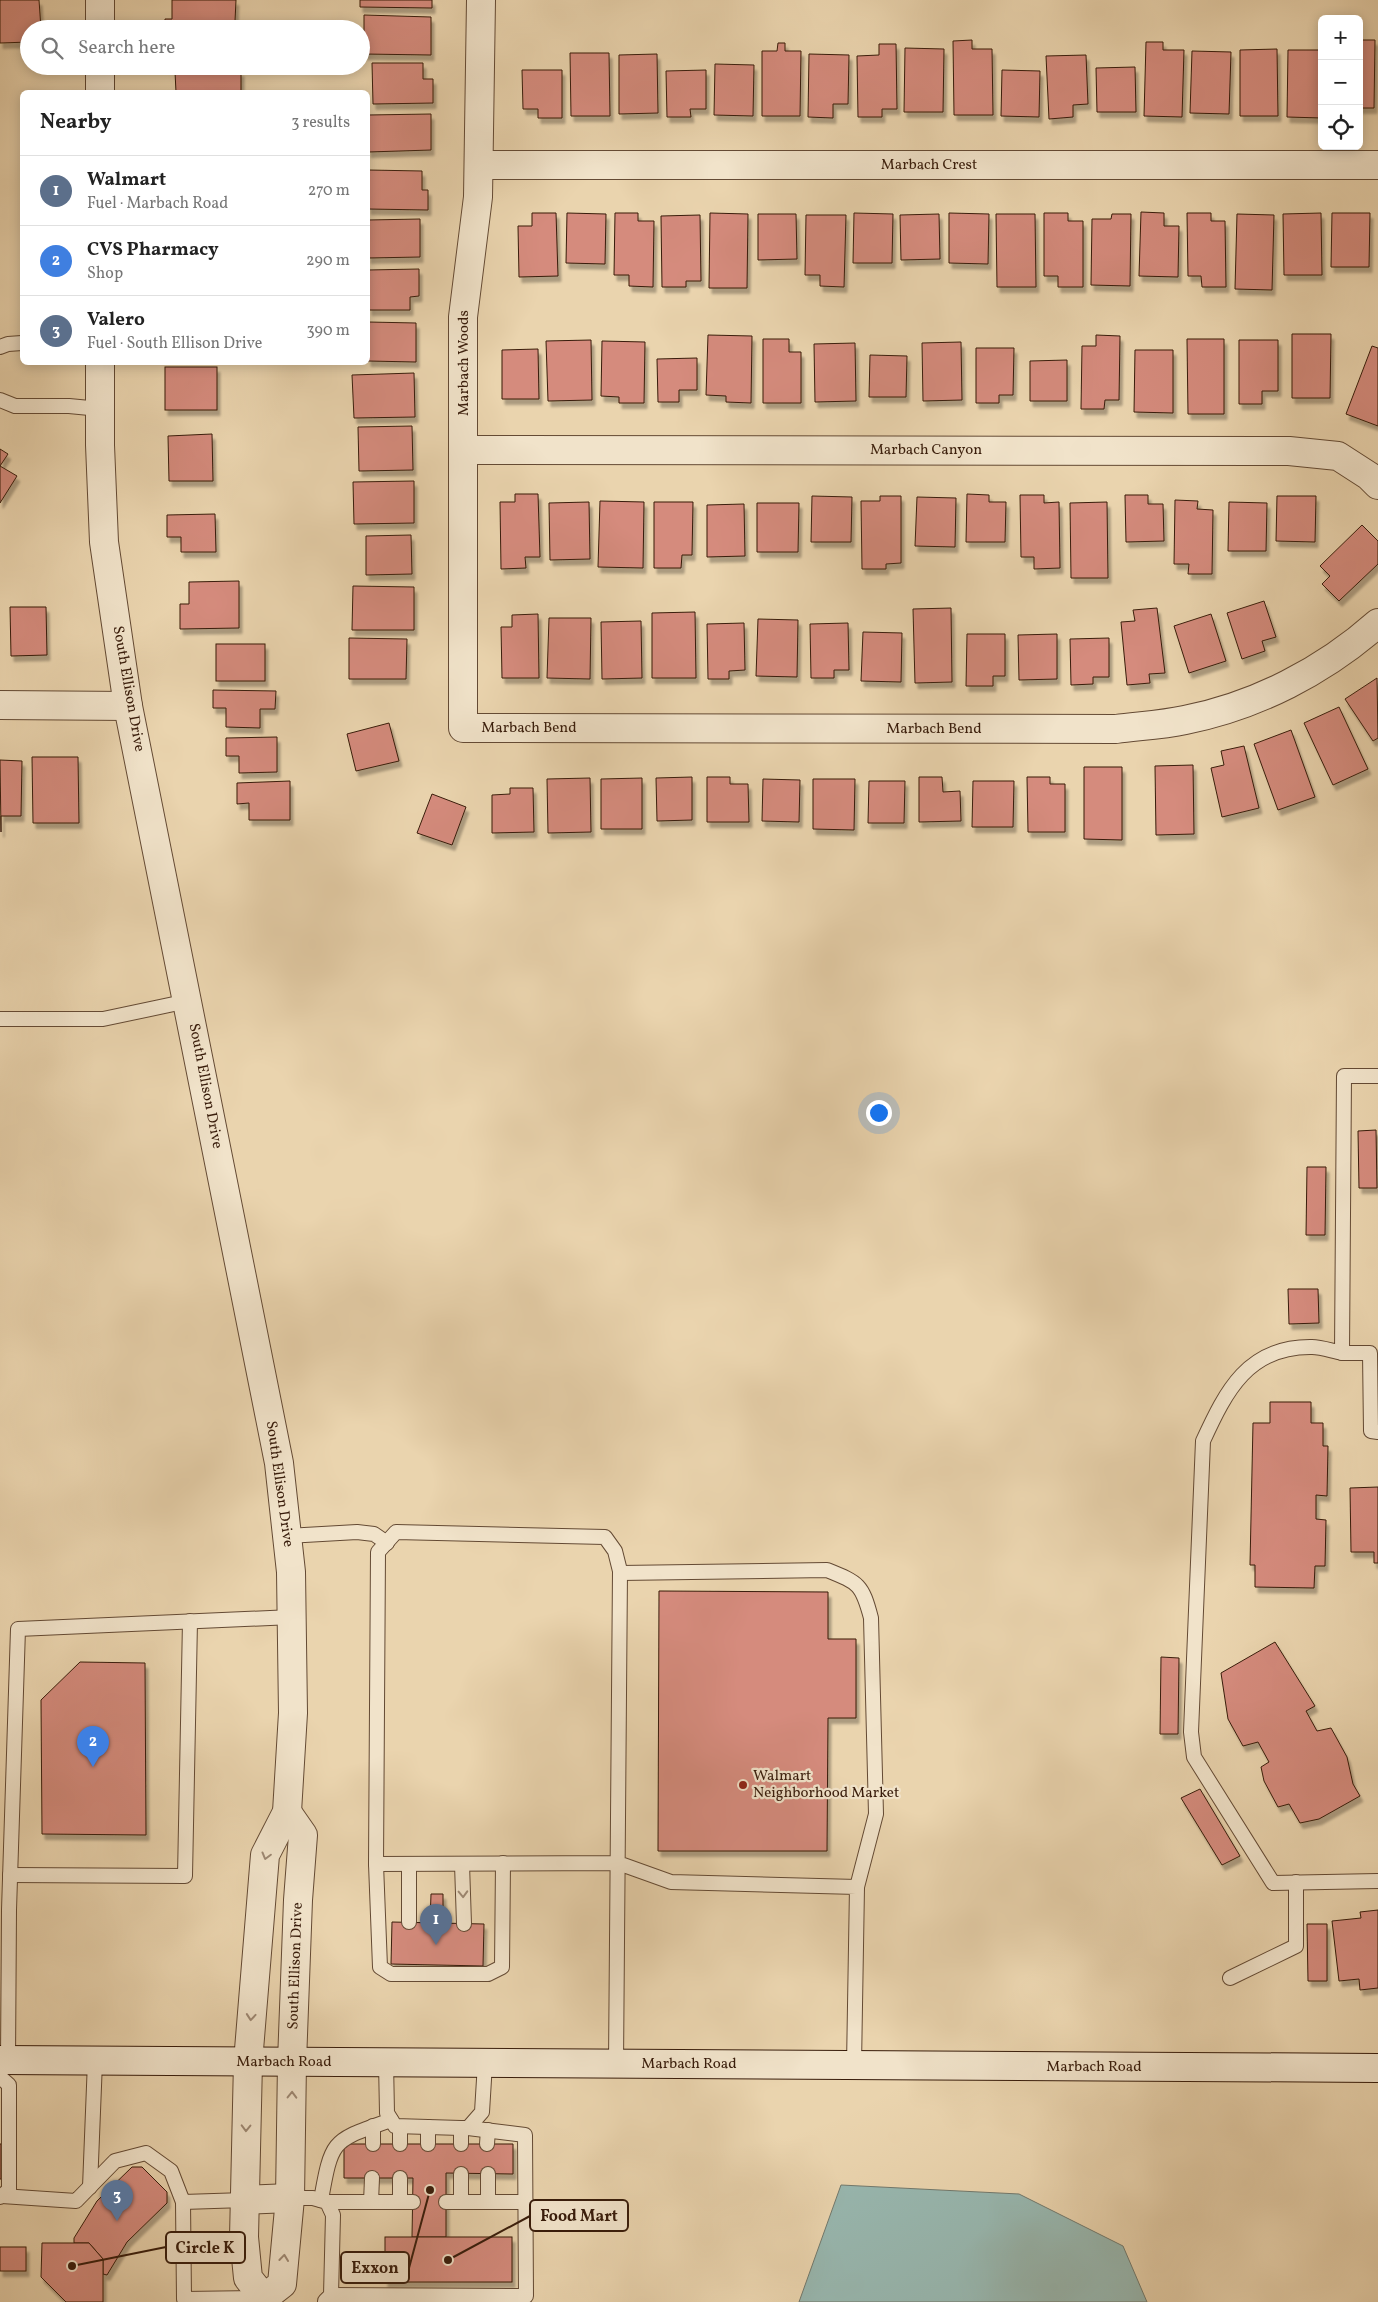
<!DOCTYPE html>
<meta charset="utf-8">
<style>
:root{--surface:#fff;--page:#f6f6f6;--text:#222;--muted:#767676;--line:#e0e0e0;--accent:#db2777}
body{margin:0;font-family:Vollkorn,serif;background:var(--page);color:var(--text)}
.controls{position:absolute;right:15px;top:15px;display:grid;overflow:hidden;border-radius:8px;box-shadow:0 2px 12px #0003}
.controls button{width:45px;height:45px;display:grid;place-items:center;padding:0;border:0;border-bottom:1px solid var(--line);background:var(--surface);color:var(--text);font:25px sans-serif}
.you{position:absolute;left:878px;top:1112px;width:18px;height:18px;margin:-12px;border:4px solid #fff;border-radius:50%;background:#1a73e8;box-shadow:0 0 0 8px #1a73e833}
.badge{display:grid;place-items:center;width:32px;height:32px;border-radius:50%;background:var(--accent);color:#fff;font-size:16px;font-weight:700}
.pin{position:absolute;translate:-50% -41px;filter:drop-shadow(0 1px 2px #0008)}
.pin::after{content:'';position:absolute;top:26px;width:18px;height:15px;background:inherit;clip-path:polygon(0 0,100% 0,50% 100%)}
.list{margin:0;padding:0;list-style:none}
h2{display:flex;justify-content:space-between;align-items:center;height:65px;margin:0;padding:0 20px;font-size:21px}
h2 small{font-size:16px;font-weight:400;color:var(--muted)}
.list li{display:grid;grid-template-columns:32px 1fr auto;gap:15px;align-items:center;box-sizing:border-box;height:70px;padding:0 20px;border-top:1px solid var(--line)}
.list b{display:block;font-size:19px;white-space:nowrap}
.list p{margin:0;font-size:16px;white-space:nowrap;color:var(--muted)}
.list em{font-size:16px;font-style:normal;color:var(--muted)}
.icon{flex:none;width:28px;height:28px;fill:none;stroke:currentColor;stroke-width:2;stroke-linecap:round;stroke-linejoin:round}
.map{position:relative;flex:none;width:1378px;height:2302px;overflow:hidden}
.search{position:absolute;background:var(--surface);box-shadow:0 2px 12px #0003;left:20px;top:20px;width:350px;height:55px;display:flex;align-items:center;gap:12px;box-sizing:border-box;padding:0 18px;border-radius:28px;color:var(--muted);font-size:19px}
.panel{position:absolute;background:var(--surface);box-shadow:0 2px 12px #0003;left:20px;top:90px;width:350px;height:275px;border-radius:8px}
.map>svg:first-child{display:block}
.water{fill:#98b7af;stroke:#72796d}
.building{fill:#d58b7d;stroke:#381c0b;filter:url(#shadow)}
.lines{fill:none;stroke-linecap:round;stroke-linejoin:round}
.service-casing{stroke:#644a34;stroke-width:16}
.minor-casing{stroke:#644a34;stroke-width:30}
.tertiary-casing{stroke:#644a34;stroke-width:30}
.secondary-casing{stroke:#381c0b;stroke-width:30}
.service{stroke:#f1e3ca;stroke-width:14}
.minor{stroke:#f1e3ca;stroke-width:28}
.tertiary{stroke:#f1e3ca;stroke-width:28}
.secondary{stroke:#f1e3ca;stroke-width:28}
.oneway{stroke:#9e8974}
.poi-dot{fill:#8f2418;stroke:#f1e3ca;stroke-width:2}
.labels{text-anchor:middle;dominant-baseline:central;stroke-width:4.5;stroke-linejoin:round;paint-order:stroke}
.street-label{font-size:15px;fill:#381c0b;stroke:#f1e3ca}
.poi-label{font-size:15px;fill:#381c0b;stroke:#f1e3ca;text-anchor:start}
.leader{fill:none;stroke:#381c0b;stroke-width:2}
.callout-dot{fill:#381c0b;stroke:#f1e3ca;stroke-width:2}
.callout{fill:#f1e3ca;stroke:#381c0b;stroke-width:2}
.callout-label{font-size:16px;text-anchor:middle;font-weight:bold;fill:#381c0b}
</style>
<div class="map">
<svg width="1378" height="2302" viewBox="0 0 1378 2302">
<defs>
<filter id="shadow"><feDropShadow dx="3" dy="5.5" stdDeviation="1" flood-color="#0004"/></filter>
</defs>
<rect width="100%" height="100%" fill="#ead4ae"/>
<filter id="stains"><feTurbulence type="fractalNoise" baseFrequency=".004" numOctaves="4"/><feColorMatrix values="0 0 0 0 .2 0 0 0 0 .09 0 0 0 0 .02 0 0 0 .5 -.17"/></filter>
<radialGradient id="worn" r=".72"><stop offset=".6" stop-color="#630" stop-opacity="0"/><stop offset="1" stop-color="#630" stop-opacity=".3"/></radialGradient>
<polygon class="water" points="841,2185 1019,2194 1123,2246 1147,2302 799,2302"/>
<g class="building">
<polygon points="0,0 39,0 41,29 29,29 29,42 0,43"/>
<polygon points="172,0 236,0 235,21 223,21 223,29 165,29 165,19 172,19"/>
<polygon points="360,0 432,0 432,8 360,7"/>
<polygon points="364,15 431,17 431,55 364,54"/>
<polygon points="972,40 972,49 992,49 993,115 954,115 953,41"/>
<polygon points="1359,40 1375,40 1374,108 1359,108"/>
<polygon points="1146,42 1163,42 1163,50 1184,50 1182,117 1144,116"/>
<polygon points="778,43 785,43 785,51 801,51 800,116 762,116 762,51 777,51"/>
<polygon points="879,44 896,44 897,109 882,109 882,117 858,117 857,56 879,55"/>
<polygon points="905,48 944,49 943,112 904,112"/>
<polygon points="1277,49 1278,116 1240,116 1240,50"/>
<polygon points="1288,50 1322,50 1322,118 1287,117"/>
<polygon points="1192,51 1231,52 1229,114 1190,113"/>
<polygon points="570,53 609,53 610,116 571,116"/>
<polygon points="657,54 658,113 619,114 619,55"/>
<polygon points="809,54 849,55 848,104 833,104 833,118 808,117"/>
<polygon points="1086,55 1088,104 1073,105 1073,117 1049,119 1046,56"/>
<polygon points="372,63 423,63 423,79 433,79 433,103 373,104"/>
<polygon points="715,64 754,65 753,116 714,115"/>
<polygon points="1135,67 1136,112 1097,112 1096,68"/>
<polygon points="522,70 562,70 562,118 538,118 538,109 523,109"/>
<polygon points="706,70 706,109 690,109 691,117 667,117 666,71"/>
<polygon points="1002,70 1040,71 1039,117 1001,116"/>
<polygon points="241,71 241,92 176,92 175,72"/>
<polygon points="431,114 431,150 368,152 368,115"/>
<polygon points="368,170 422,171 422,190 428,190 428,210 368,209"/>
<polygon points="1141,212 1164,213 1164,226 1179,226 1178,277 1139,276"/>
<polygon points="532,213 556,213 558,276 519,277 518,226 532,226"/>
<polygon points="567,213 606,214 605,264 566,263"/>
<polygon points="615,213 638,213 638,221 654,221 653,287 629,286 629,275 614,275"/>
<polygon points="710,213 748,214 747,288 709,288"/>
<polygon points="854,213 893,214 892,263 853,263"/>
<polygon points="949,213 989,214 988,264 949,263"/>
<polygon points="1044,213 1068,213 1068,221 1083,221 1083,287 1058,287 1058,276 1044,276"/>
<polygon points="1187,213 1211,213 1211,221 1225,221 1226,287 1202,287 1201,276 1188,276"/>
<polygon points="1321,213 1322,275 1284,275 1283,214"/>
<polygon points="1332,213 1370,213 1369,267 1331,267"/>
<polygon points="758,214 796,214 797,259 758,260"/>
<polygon points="939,214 940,259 901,260 900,215"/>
<polygon points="996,214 1035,214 1036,287 997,287"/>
<polygon points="1112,214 1131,214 1130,286 1091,285 1092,219 1111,219"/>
<polygon points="1237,214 1274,215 1272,290 1235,289"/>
<polygon points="700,215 701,281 686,281 686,287 662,287 661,216"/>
<polygon points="806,215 846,215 844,287 820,286 820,275 805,275"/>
<polygon points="420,219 420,257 368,258 368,220"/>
<polygon points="419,269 419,296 410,297 410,310 369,310 368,270"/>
<polygon points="368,322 416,323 416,362 368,361"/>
<polygon points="1292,334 1331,334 1330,398 1292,398"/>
<polygon points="708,335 752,336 751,403 726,402 726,396 706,395"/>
<polygon points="1096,335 1120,336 1119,400 1105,400 1104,409 1081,409 1082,346 1096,346"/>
<polygon points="763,339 789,339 789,352 801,352 801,403 763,403"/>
<polygon points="1187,339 1224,339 1224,414 1188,414"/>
<polygon points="591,340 592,400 548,401 546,341"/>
<polygon points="1239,340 1278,340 1278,391 1262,391 1262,404 1239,404"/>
<polygon points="602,341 645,342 644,403 619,403 619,397 601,396"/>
<polygon points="961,342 962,400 923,401 922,343"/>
<polygon points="855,343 856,401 815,402 814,344"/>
<polygon points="1372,346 1378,348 1378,426 1346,414"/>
<polygon points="976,348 1014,348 1013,395 999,395 999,403 976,403"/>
<polygon points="538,349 539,399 502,399 502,350"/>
<polygon points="1135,350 1173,350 1173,413 1134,412"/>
<polygon points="870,355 907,356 906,397 869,397"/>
<polygon points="697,358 697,390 679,390 679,402 658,402 657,359"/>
<polygon points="1067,360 1067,401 1030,401 1030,361"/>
<rect x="165" y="367" width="52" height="43"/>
<polygon points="414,373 415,417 354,418 352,375"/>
<polygon points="412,426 413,470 359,471 358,427"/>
<polygon points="212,434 213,481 169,481 168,436"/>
<polygon points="0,449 8,454 0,466 17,476 0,503"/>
<polygon points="414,481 414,523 354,524 353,482"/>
<polygon points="515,494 538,494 540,557 525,557 526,568 501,569 500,502 515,502"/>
<polygon points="967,494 989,495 989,502 1006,502 1005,542 966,542"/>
<polygon points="1020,495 1044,495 1044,503 1059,502 1060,568 1034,569 1034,557 1021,557"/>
<polygon points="1125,495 1148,495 1148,504 1163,504 1164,541 1126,542"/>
<polygon points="812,496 852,497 851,542 811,542"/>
<polygon points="880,496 901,496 901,563 886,564 886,569 862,569 861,501 880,501"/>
<polygon points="1277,496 1316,496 1315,542 1276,541"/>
<polygon points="917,497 956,498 955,547 915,546"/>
<polygon points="1175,500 1198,501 1197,509 1213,510 1212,574 1188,574 1189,564 1174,564"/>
<polygon points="600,501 644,502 643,568 598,567"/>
<polygon points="589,502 590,559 550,560 549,503"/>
<polygon points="654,502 693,502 692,555 682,555 681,568 654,568"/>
<polygon points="1107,502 1108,578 1071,578 1070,503"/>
<polygon points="1229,502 1267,503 1266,551 1228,551"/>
<polygon points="757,503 799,503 798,552 757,552"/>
<polygon points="744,504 745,556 707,557 707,505"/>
<polygon points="215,514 216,552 181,552 181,537 167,537 167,515"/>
<polygon points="1362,525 1378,541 1378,564 1339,601 1322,584 1330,576 1320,566"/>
<polygon points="411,535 412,574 366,575 366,536"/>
<polygon points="239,581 239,628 180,629 180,604 189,604 189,582"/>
<polygon points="353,586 414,587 414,630 352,630"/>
<polygon points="1264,601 1276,637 1262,641 1265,651 1242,659 1227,613"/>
<polygon points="10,607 46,607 47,655 11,656"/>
<polygon points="951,608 952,682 915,683 913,609"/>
<polygon points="1157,608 1165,673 1149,674 1150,683 1127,685 1121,622 1135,621 1133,610"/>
<polygon points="695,612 696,678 652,678 652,613"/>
<polygon points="538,614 539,678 502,678 501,627 512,627 512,615"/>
<polygon points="1211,614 1226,661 1189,673 1174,626"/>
<polygon points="549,618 591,618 590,679 547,678"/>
<polygon points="758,619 798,620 797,677 756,676"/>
<polygon points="641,621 642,678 602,679 601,622"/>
<polygon points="744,623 745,670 729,671 729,679 708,679 707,624"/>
<polygon points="848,623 849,670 834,670 834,678 811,678 810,624"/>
<polygon points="863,632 902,633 901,682 861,681"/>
<polygon points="967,634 1005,634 1005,676 993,676 993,686 966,686"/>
<polygon points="1057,634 1057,679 1019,680 1018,635"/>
<polygon points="349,638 407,639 406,679 349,679"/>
<polygon points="1109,638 1109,677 1093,677 1093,684 1071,685 1070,639"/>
<rect x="216" y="644" width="49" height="37"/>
<polygon points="1377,678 1378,738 1373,741 1345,699"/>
<polygon points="213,690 276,691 275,709 260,709 260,728 226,727 226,708 213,708"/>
<polygon points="1339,707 1368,769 1333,785 1304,723"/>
<polygon points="389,723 399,761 356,771 347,734"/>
<polygon points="1291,730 1315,797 1278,810 1254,744"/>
<polygon points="277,737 277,772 239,773 239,756 226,756 226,738"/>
<polygon points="1244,746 1259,808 1222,817 1211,768 1224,765 1221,751"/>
<polygon points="32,757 78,757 79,823 33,823"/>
<polygon points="0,760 22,761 21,816 1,816 1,832"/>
<polygon points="1193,765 1194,834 1156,835 1155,766"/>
<polygon points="1084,767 1122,767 1122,840 1084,839"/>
<polygon points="692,777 692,820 657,821 656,778"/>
<polygon points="707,777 730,777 730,784 748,784 749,822 707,822"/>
<polygon points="919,777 942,777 943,792 960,791 961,821 919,822"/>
<polygon points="1027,777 1050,777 1050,784 1065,784 1065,832 1028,832"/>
<polygon points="590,778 591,832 548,833 547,779"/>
<polygon points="642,778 642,829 601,829 601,779"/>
<polygon points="763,779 800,780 799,822 762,821"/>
<polygon points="813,779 855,779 854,830 813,829"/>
<polygon points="290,781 290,820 249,820 249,803 237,804 237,783"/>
<polygon points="869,781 905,781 904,823 868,823"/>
<polygon points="973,781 1014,781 1013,827 972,827"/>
<polygon points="510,788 533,788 534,832 492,833 492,795 510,794"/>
<polygon points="432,794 466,807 452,845 417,833"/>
<polygon points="1376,1130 1377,1188 1359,1188 1358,1131"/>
<polygon points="1307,1167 1326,1167 1325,1235 1306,1235"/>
<polygon points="1288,1289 1318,1289 1319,1323 1289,1324"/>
<polygon points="1270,1402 1311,1402 1311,1423 1323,1423 1323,1446 1328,1446 1327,1496 1316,1495 1316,1519 1326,1520 1325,1566 1315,1566 1314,1588 1255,1587 1255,1565 1250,1565 1253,1423 1270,1423"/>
<polygon points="1378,1487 1378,1563 1374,1563 1374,1552 1351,1552 1350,1488"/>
<polygon points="659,1591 828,1592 828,1639 856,1639 856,1718 828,1718 827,1851 658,1851"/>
<polygon points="1275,1642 1315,1706 1306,1711 1317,1731 1331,1728 1347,1757 1353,1784 1360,1796 1319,1819 1300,1823 1289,1804 1278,1807 1264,1781 1261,1767 1269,1762 1258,1742 1243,1746 1228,1719 1221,1673"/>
<polygon points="1161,1657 1179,1658 1178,1734 1160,1734"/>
<polygon points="80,1662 145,1663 146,1835 42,1834 41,1700"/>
<polygon points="1200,1789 1240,1856 1222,1865 1181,1798"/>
<polygon points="431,1894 443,1894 443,1923 430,1923"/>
<polygon points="1378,1910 1378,1988 1360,1990 1359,1979 1339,1981 1332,1921 1361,1918 1360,1912"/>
<polygon points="392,1922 484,1924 483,1966 391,1964"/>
<polygon points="1307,1924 1327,1924 1327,1981 1308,1981"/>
<rect x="0" y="2144" width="3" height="35"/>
<polygon points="344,2144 513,2144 513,2174 446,2173 446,2237 412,2237 413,2178 344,2178"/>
<polygon points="132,2167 142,2167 167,2192 167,2203 127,2242 107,2275 103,2274 103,2259 89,2243 74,2243 74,2238 97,2201"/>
<rect x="385" y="2237" width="127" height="45"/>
<polygon points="42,2243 89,2243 103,2259 103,2302 66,2302 41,2277"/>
<rect x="0" y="2247" width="26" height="24"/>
</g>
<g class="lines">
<defs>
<g id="service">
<polyline points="0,347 8,344 22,343"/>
<polyline points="0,400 15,406 69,406 100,409"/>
<polyline points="0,1019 103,1019 188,1001"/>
<path d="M1378 1076H1344L1342 1353C1332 1351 1321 1347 1312 1347 1248 1346 1226 1391 1203 1441L1191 1732 1194 1757 1273 1883 1378 1881"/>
<polyline points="1342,1353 1370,1353 1371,1431 1378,1432"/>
<polyline points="287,1536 357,1532 374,1534 387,1543"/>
<path d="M620 1573 827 1570C859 1583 862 1584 871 1618L876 1814 857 1887"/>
<polyline points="376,1864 380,1967 391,1974 488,1974 502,1967 503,1863"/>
<polyline points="409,1864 409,1922"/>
<polyline points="462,1864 464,1924"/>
<polyline points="10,1875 185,1876 190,1621"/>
<polyline points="1230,1978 1296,1946 1296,1882"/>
<polyline points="8,2060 9,1910 18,1629 292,1617"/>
<polyline points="386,2062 387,2113 395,2126 461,2128 468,2128 482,2112 485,2063"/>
<polyline points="616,2064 620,1571 615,1551 605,1537 396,1532 378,1552 376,1864 618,1863 671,1882 857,1887 854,2065"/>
<polyline points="0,2077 9,2085 9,2190 0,2197"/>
<polyline points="400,2127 400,2144"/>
<polyline points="428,2127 428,2144"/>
<polyline points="461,2128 461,2144"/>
<polyline points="373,2144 373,2126"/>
<polyline points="487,2144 488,2130"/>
<polyline points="461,2174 461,2202"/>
<polyline points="488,2174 488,2202"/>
<polyline points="90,2187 95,2061"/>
<polyline points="2,2196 76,2201 115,2161 146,2153 171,2171 183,2202 245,2200"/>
<polyline points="290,2198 313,2198 327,2202 333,2215 331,2295 325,2301"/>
<path d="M321 2200C332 2137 333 2141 391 2120"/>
<polyline points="183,2202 184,2299 263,2298"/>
<polyline points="327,2202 413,2202"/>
<polyline points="371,2202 372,2178"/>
<polyline points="400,2202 400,2178"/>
<polyline points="446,2202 526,2202"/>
<polyline points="331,2295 526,2296 525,2135 468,2128"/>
</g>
<g id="minor">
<path d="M481 0 478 197 463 317V728L1116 729C1139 726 1162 725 1185 720 1256 706 1324 671 1378 623"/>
<polyline points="480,165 1378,165"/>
<polyline points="464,450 1289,451 1338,456 1369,476 1378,485"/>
<polyline points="0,705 128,706"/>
</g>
<g id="tertiary">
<polyline points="100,0 100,29"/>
<polyline points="100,66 100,92"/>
<polyline points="100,362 100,445 104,542 128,706 279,1463 291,1572 293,1713 287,1812 265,1855 248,2062 244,2237 248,2278 264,2298 264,2302"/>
<polyline points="245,2200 290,2198"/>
<polyline points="264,2298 282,2284 290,2198 292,2062 298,1900 303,1835 287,1812"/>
</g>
<polyline id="secondary" points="0,2060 1378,2068"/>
</defs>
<use href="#service" class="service-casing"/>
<use href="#minor" class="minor-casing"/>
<use href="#tertiary" class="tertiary-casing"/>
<use href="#secondary" class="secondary-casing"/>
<use href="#service" class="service"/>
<use href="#minor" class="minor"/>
<use href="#tertiary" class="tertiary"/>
<use href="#secondary" class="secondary"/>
</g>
<defs><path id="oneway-chevron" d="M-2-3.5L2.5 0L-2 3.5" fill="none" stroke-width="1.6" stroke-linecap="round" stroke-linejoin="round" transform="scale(1.25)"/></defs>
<g class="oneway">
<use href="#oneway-chevron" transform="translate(266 1856) rotate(105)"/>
<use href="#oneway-chevron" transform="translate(463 1894) rotate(88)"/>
<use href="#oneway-chevron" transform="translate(251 2017) rotate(95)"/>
<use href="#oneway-chevron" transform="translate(292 2095) rotate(-89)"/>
<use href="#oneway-chevron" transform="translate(246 2128) rotate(91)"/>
<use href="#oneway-chevron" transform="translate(284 2258) rotate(-84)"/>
</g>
<circle class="poi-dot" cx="743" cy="1785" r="5"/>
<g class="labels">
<g class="street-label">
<text x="929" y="165">Marbach Crest</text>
<text transform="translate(464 363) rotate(-90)">Marbach Woods</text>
<text x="926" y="450">Marbach Canyon</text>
<text transform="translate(128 689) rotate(80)">South Ellison Drive</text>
<text x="529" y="728">Marbach Bend</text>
<text x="934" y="729">Marbach Bend</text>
<text transform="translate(205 1086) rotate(79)">South Ellison Drive</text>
<text transform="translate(279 1484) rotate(82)">South Ellison Drive</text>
<text transform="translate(296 1966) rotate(-88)">South Ellison Drive</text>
<text x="284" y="2062">Marbach Road</text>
<text x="689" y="2064">Marbach Road</text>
<text x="1094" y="2067">Marbach Road</text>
</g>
<g class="poi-label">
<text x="753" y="1776">Walmart<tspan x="753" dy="17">Neighborhood Market</tspan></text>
</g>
</g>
<path class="leader" d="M448 2260L530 2216M72 2266L166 2247M430 2190L409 2268"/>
<g class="callout-dot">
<circle cx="448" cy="2260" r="5"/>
<circle cx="72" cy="2266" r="5"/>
<circle cx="430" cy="2190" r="5"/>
</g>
<g class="callout">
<rect x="530" y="2200" width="98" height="31" rx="5"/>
<rect x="166" y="2232" width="79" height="31" rx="5"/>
<rect x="341" y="2252" width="68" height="31" rx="5"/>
</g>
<g class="callout-label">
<text x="579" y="2221">Food Mart</text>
<text x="205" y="2253">Circle K</text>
<text x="375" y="2273">Exxon</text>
</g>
<rect width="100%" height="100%" filter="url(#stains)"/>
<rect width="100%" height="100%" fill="url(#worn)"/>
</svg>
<div class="controls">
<button>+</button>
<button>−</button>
<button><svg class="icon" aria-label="locate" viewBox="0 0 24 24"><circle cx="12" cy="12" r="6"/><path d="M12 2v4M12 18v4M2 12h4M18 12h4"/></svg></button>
</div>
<div class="you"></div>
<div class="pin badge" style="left:436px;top:1945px;background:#5c6f8a">1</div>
<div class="pin badge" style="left:93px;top:1767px;background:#3f7fe0">2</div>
<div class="pin badge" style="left:117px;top:2221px;background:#5c6f8a">3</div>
<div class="search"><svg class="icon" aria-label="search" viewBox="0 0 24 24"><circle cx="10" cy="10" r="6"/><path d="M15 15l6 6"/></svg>Search here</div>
<section class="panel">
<h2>Nearby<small>3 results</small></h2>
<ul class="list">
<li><span class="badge" style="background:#5c6f8a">1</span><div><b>Walmart</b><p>Fuel · Marbach Road</p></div><em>270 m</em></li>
<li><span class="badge" style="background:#3f7fe0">2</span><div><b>CVS Pharmacy</b><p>Shop</p></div><em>290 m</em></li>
<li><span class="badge" style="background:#5c6f8a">3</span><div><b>Valero</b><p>Fuel · South Ellison Drive</p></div><em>390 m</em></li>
</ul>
</section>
</div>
